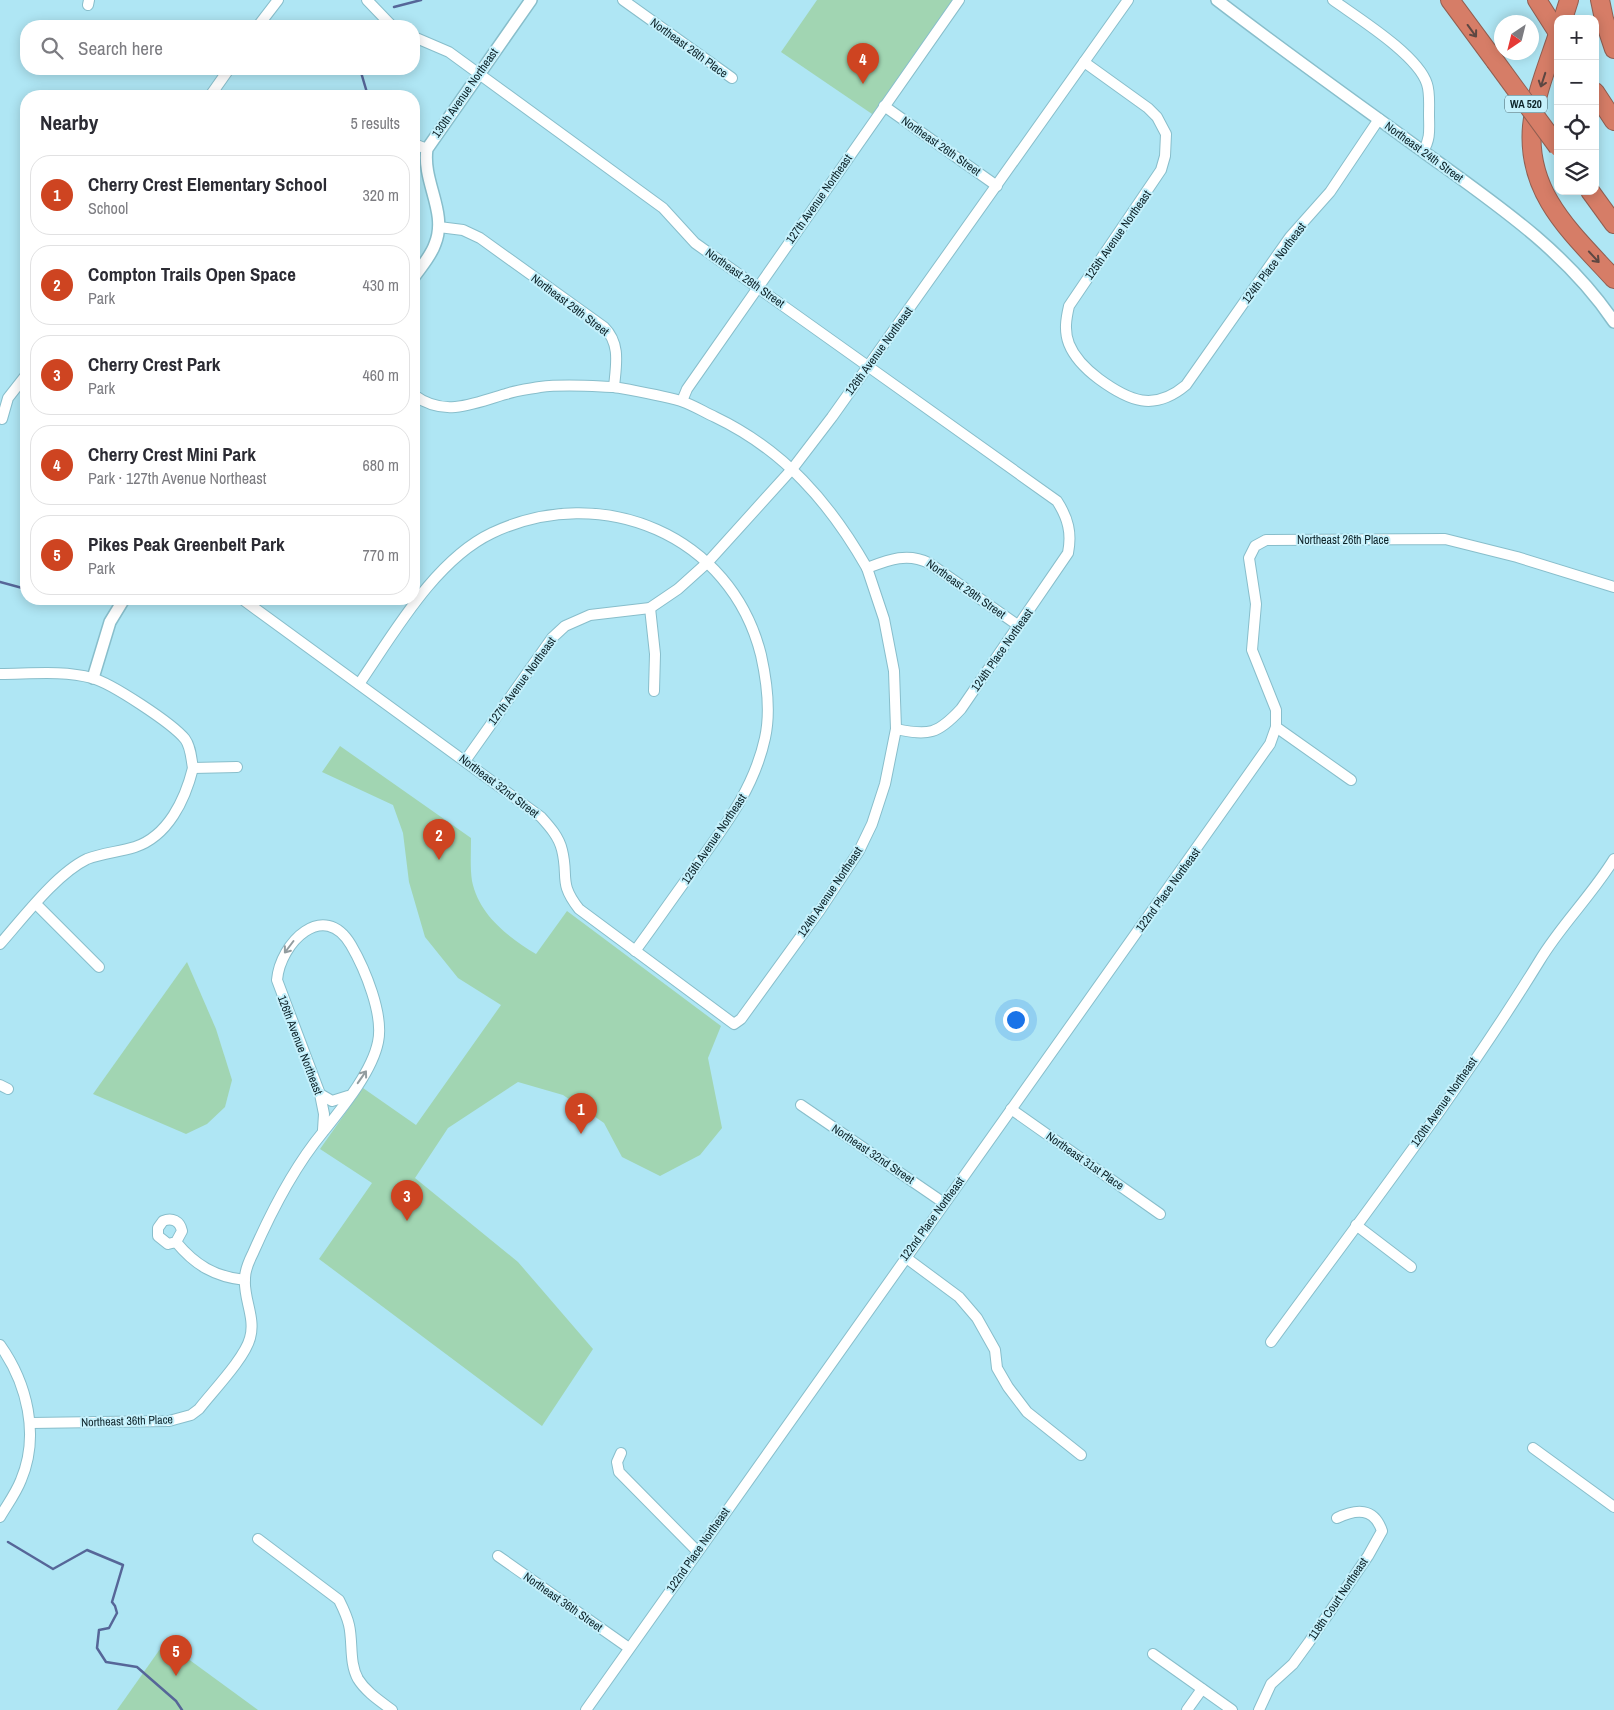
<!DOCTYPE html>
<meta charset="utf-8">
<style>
:root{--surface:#fff;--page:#f7f7f7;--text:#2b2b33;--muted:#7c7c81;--line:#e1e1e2;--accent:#ce4421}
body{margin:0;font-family:"Archivo Narrow",sans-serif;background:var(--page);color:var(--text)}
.controls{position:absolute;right:15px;top:15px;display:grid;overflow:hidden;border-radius:10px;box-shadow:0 2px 12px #0003}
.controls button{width:45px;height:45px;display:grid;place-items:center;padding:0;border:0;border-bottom:1px solid var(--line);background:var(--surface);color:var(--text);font:25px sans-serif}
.compass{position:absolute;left:1494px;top:15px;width:45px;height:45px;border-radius:50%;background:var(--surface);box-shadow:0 2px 12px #0003;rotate:215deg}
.you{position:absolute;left:1015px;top:1019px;width:18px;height:18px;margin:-12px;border:4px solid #fff;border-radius:50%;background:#1a73e8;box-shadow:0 0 0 8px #1a73e833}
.badge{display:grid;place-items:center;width:32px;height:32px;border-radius:50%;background:var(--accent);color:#fff;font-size:16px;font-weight:700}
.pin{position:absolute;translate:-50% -41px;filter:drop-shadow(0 1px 2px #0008)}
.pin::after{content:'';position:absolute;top:26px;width:18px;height:15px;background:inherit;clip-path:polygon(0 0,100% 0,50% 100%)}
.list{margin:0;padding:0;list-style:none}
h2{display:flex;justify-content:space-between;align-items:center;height:65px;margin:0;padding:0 20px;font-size:21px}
h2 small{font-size:16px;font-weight:400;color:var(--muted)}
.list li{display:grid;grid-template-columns:32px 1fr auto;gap:15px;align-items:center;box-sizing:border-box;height:80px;margin:0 10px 10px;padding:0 10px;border:1px solid var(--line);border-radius:20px}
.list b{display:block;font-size:19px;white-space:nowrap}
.list p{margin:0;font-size:16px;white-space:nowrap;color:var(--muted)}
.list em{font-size:16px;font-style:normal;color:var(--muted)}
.icon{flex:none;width:28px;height:28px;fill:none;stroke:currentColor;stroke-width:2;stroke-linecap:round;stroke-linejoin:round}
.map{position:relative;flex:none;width:1614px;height:1710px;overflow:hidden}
.search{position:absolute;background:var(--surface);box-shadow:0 2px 12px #0003;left:20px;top:20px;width:400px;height:55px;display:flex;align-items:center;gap:12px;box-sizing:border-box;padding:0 18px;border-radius:20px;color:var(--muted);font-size:19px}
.panel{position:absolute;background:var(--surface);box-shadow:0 2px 12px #0003;left:20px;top:90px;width:400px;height:515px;border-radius:20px}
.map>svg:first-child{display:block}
.green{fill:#a1d5b2}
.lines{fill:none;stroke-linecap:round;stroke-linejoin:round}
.stream{stroke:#566698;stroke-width:2.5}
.minor-casing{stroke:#88becb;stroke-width:12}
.tertiary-casing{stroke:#88becb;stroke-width:14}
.motorway-casing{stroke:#905e51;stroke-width:20}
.minor{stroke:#fff;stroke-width:10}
.tertiary{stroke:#fff;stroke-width:11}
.motorway{stroke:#d67d67;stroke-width:18}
.motorway-bridge-casing{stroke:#905e51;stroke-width:20;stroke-linecap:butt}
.motorway-bridge{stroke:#d67d67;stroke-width:18}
.oneway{stroke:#5d4742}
.oneway2{stroke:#929c9f}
.labels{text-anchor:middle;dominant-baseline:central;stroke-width:4;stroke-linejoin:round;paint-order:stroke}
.shield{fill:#c5f1fc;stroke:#446168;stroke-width:1}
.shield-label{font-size:11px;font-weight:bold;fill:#0d2329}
.street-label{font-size:12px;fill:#0d2329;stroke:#c5f1fc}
</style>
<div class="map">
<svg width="1614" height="1710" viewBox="0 0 1614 1710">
<rect width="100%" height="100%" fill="#afe6f4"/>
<g class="green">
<polygon points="817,0 956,0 875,116 781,52"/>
<path d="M340 746 471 838C471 852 470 868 472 881 479 915 508 937 536 954L567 911 721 1026 708 1058 722 1128 700 1155 660 1176 622 1157 604 1123 563 1095 518 1082 448 1128 415 1178 518 1262 593 1349 542 1426 319 1259 372 1183 320 1149 363 1088 416 1125 501 1005 458 978 425 937 409 882 403 833 393 805 322 772Z"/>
<polygon points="187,962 216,1029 232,1080 225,1107 207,1124 186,1134 93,1094"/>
<polygon points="165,1642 258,1710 117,1710"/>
</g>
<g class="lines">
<g class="stream">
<polyline points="394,7 421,0"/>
<polyline points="360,69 368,96"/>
<polyline points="0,582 26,589"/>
<polyline points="8,1542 53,1569 87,1550 123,1565 112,1602 115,1606 117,1613 109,1628 99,1630 97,1648 106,1662 137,1667 176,1701 182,1710"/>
</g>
<defs>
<g id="minor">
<polyline points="367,0 392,26"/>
<polyline points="623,0 732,78"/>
<path d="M1333 0C1358 18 1418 55 1427 84 1430 93 1429 104 1429 114 1429 128 1431 139 1423 151"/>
<polyline points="88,5 89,0"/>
<polyline points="258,26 278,0"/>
<path d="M414 37 449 52 663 208 695 243 1057 501C1068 518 1072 533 1068 553L961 709C938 734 929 736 896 729"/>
<path d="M1084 62 1148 108 1157 117 1166 134 1165 156 1161 170 1069 306C1066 319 1064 331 1069 344 1075 359 1087 370 1099 379 1129 401 1154 412 1186 385L1290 237 1330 192 1379 119"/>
<polyline points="210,96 229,69"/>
<polyline points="884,106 997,186"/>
<polyline points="414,144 427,149"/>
<path d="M439 227 463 230 480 238 604 327C621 344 616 365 614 387 636 391 659 395 681 401 693 405 704 412 715 417 784 450 830 503 867 568 888 560 907 552 929 563L1019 626"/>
<path d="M414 395C445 418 473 403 506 394 517 390 529 389 540 387 564 384 589 386 614 387"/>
<polyline points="682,401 687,389 959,0"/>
<polyline points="2,419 8,398 26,375"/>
<path d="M242 599 541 817C550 827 559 837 562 850 569 878 558 882 579 909L734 1024 741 1019 820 910 859 851 872 824 885 784 896 729 894 671 884 619 867 568"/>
<polyline points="650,608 655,654 654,691"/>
<path d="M0 674C29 674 63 670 92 678 111 683 172 723 185 739 191 747 191 758 193 768L237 767"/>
<path d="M359 684C394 633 435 560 492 533 602 481 731 535 761 655 767 682 771 711 765 738 754 789 724 827 694 869 674 896 655 924 635 951"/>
<polyline points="1276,727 1351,780"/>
<polyline points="465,761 552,638 565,626 590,615 650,608 678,589 708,562 793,468 832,417 1128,0"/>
<polyline points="36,904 99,967"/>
<path d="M0 944C23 918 56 874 87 859 102 853 119 852 135 847 168 836 185 800 193 768"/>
<polyline points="0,1085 8,1089"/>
<polyline points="320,1094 332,1101 348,1096"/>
<polyline points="801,1105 944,1203"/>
<polyline points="1011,1109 1160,1214"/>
<polyline points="1356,1225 1411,1267"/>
<path d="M176 1242 168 1244 158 1236V1228L163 1221C172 1217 180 1221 182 1231L176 1242C195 1265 215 1277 245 1280"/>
<polyline points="905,1257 959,1297 977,1318 995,1350 997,1368 1008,1387 1027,1412 1081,1455"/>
<path d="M1271 1342C1363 1216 1459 1092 1540 960 1561 925 1592 895 1614 859"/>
<path d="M0 1345C27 1383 40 1435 21 1480 16 1493 7 1505 0 1517"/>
<path d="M31 1423 169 1421 191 1415 199 1409C212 1392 245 1358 250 1338 256 1318 243 1298 245 1278 245 1270 249 1261 253 1253 271 1212 294 1167 323 1132 342 1108 372 1072 378 1042 384 1015 365 969 351 945 324 899 280 943 277 980L320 1094 324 1114 323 1130"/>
<polyline points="1533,1448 1614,1507"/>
<polyline points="621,1453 617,1462 619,1472 697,1551"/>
<path d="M258 1539 339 1600C343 1608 347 1616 349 1625 353 1642 349 1663 358 1679 366 1692 380 1701 392 1710"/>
<polyline points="498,1556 629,1648"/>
<polyline points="1153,1654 1232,1710"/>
<polyline points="586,1710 1270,744 1276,727 1276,710 1252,650 1256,604 1249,558 1255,546 1266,540 1445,539 1517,557 1614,587"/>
<polyline points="1187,1710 1202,1689"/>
<path d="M1259 1710 1271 1684 1293 1664 1309 1642 1368 1556 1382 1531C1374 1507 1356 1509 1337 1518"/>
</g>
<g id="tertiary">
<path d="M1217 0C1286 53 1358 104 1428 155 1496 204 1567 252 1614 322"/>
<path d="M414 277C421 267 431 256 435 244 448 212 422 182 427 149L531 0"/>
<polyline points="93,678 110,622 124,599"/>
</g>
<g id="motorway">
<polyline points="1450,0 1495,61"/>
<polyline points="1537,0 1558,33"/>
<polyline points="1600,0 1604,19 1614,49"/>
<polyline points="1563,19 1569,0"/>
<path d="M1558 34C1548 64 1535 95 1532 126 1526 194 1572 233 1614 279"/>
<polyline points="1595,92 1614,121"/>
<polyline points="1590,191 1614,224"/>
</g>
</defs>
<use href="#minor" class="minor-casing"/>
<use href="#tertiary" class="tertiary-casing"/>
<use href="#motorway" class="motorway-casing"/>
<use href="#minor" class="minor"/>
<use href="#tertiary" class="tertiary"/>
<use href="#motorway" class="motorway"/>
<defs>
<polyline id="motorway-bridge" points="1495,61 1558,147"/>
</defs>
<use href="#motorway-bridge" class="motorway-bridge-casing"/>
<use href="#motorway-bridge" class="motorway-bridge"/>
</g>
<defs><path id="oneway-shaft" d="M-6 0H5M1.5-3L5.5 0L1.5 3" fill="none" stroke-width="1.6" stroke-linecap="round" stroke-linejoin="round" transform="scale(1.25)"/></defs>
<g class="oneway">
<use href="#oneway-shaft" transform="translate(1472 31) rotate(54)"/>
<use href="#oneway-shaft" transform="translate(1543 80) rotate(108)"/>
<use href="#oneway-shaft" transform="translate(1594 257) rotate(47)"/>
</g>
<g class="oneway2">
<use href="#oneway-shaft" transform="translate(289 947) rotate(127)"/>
<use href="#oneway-shaft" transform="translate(362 1077) rotate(-55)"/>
</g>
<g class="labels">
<rect class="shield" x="1505" y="95.5" width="42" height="17" rx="4"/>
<g class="shield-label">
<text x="1526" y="104">WA 520</text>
</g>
<g class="street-label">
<text transform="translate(689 48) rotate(36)">Northeast 26th Place</text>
<text transform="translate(465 93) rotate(-55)">130th Avenue Northeast</text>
<text transform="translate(941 146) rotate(35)">Northeast 26th Street</text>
<text transform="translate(1424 152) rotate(36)">Northeast 24th Street</text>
<text transform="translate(819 199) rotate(-55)">127th Avenue Northeast</text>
<text transform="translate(1118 235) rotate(-55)">125th Avenue Northeast</text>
<text transform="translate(1274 263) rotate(-53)">124th Place Northeast</text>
<text transform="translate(745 278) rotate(35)">Northeast 28th Street</text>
<text transform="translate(570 305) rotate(37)">Northeast 29th Street</text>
<text transform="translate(879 351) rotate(-54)">126th Avenue Northeast</text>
<text x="1343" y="540">Northeast 26th Place</text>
<text transform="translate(966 589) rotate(35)">Northeast 29th Street</text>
<text transform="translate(1002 650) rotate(-55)">124th Place Northeast</text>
<text transform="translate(522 681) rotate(-54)">127th Avenue Northeast</text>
<text transform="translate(499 786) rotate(37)">Northeast 32nd Street</text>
<text transform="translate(714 839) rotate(-56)">125th Avenue Northeast</text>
<text transform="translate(1168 890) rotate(-54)">122nd Place Northeast</text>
<text transform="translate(830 892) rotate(-56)">124th Avenue Northeast</text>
<text transform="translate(300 1045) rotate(69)">126th Avenue Northeast</text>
<text transform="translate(1444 1102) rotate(-55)">120th Avenue Northeast</text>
<text transform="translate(873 1154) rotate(34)">Northeast 32nd Street</text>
<text transform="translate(1085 1161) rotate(35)">Northeast 31st Place</text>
<text transform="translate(932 1219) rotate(-54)">122nd Place Northeast</text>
<text transform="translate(127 1421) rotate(-2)">Northeast 36th Place</text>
<text transform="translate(698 1550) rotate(-55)">122nd Place Northeast</text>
<text transform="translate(1338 1599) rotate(-56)">118th Court Northeast</text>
<text transform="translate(563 1602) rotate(35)">Northeast 36th Street</text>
</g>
</g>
</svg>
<div class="controls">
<button>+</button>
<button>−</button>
<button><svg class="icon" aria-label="locate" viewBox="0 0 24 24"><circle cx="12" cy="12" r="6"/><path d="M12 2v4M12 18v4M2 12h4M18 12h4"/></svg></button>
<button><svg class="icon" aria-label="layers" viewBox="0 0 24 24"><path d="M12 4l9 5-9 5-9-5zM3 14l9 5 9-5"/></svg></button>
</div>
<svg class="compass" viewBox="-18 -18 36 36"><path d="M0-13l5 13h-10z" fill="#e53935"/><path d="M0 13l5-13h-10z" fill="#7c7c81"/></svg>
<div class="you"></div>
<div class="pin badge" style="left:581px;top:1134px">1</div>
<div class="pin badge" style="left:439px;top:860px">2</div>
<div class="pin badge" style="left:407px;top:1221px">3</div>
<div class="pin badge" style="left:863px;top:84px">4</div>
<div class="pin badge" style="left:176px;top:1676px">5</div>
<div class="search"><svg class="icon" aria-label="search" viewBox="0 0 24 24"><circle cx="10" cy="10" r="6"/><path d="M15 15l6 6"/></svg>Search here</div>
<section class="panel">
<h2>Nearby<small>5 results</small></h2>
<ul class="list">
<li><span class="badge">1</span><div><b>Cherry Crest Elementary School</b><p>School</p></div><em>320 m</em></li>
<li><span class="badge">2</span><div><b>Compton Trails Open Space</b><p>Park</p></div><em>430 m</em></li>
<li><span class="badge">3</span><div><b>Cherry Crest Park</b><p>Park</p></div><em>460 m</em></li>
<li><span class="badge">4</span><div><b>Cherry Crest Mini Park</b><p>Park · 127th Avenue Northeast</p></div><em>680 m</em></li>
<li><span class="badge">5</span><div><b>Pikes Peak Greenbelt Park</b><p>Park</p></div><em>770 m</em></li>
</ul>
</section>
</div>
